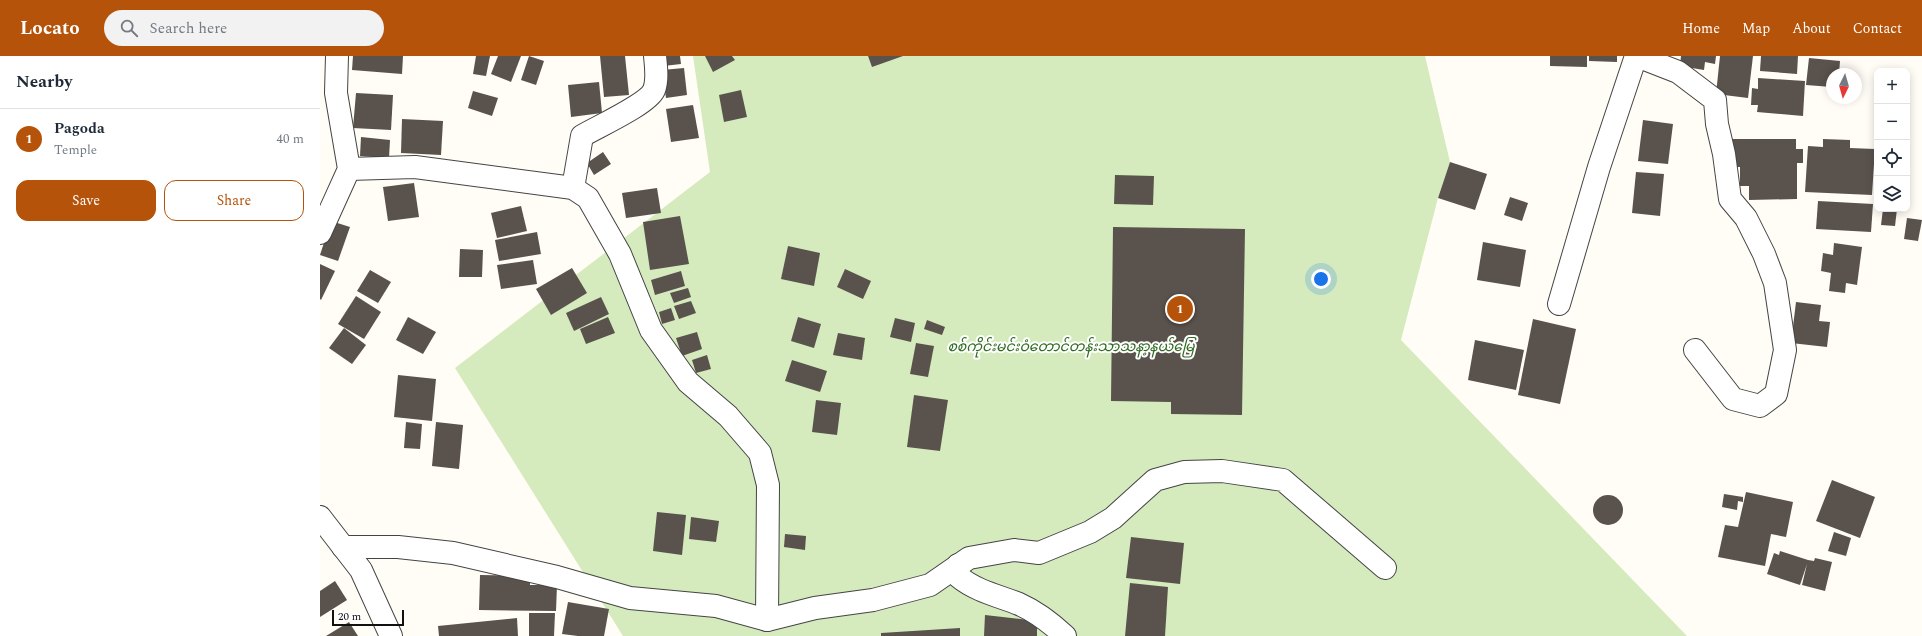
<!DOCTYPE html>
<meta charset="utf-8">
<style>
:root{--surface:#fff;--page:#f2f2f3;--text:#1f2937;--muted:#747a83;--line:#e0e1e3;--accent:#b45309}
body{margin:0;font-family:Spectral,"Noto Sans Myanmar",serif;background:var(--page);color:var(--text)}
.controls{position:absolute;right:12px;top:12px;display:grid;overflow:hidden;border-radius:8px;box-shadow:0 2px 10px #0003}
.controls button{width:36px;height:36px;display:grid;place-items:center;padding:0;border:0;border-bottom:1px solid var(--line);background:var(--surface);color:var(--text);font:20px sans-serif}
.compass{position:absolute;left:1506px;top:12px;width:36px;height:36px;border-radius:50%;background:var(--surface);box-shadow:0 2px 10px #0003;rotate:185deg}
.scale{position:absolute;left:12px;bottom:10px;width:72px;box-sizing:border-box;padding-left:4px;border:2px solid #111;border-top:0;font-size:11px;line-height:14px;white-space:nowrap;color:#111;-webkit-text-stroke:3px #fff;paint-order:stroke}
.you{position:absolute;left:1001px;top:223px;width:14px;height:14px;margin:-10px;border:3px solid #fff;border-radius:50%;background:#1a73e8;box-shadow:0 0 0 6px #1a73e833}
.badge{display:grid;place-items:center;width:26px;height:26px;border-radius:50%;background:var(--accent);color:#fff;font-size:13px;font-weight:700}
.pin{position:absolute;translate:-50% -50%;border:2px solid #fff;box-shadow:0 1px 4px #0006}
.list{margin:0;padding:0;list-style:none}
h2{display:flex;justify-content:space-between;align-items:center;height:52px;margin:0;padding:0 16px;font-size:17px}
h2 small{font-size:13px;font-weight:400;color:var(--muted)}
.list li{display:grid;grid-template-columns:26px 1fr auto;gap:12px;align-items:center;box-sizing:border-box;height:60px;padding:0 16px;border-top:1px solid var(--line)}
.list b{display:block;font-size:15px;white-space:nowrap}
.list p{margin:0;font-size:13px;white-space:nowrap;color:var(--muted)}
.list em{font-size:13px;font-style:normal;color:var(--muted)}
.actions{display:flex;gap:8px;padding:12px 16px}
.actions a{flex:1;padding:9px 0;border:1px solid var(--accent);border-radius:12px;text-align:center;font-size:14px;color:var(--accent)}
.actions .main{background:var(--accent);color:#fff}
.icon{flex:none;width:22px;height:22px;fill:none;stroke:currentColor;stroke-width:2;stroke-linecap:round;stroke-linejoin:round}
.map{position:relative;flex:none;width:1602px;height:580px;overflow:hidden}
header{display:flex;align-items:center;gap:24px;box-sizing:border-box;height:56px;padding:0 20px;background:var(--accent);color:#fff}
header strong{font-size:19px}
nav{display:flex;gap:22px;margin-inline-start:auto;font-size:14px}
.search{width:280px;height:36px;background:var(--page);display:flex;align-items:center;gap:10px;box-sizing:border-box;padding:0 14px;border-radius:22px;color:var(--muted);font-size:15px}
main{display:flex}
aside{flex:1;background:var(--surface)}
.map>svg:first-child{display:block}
.green{fill:#d5ebbd}
.building{fill:#5a524d}
.lines{fill:none;stroke-linecap:round;stroke-linejoin:round}
.street-casing{stroke:#444;stroke-width:24}
.street{stroke:#fff;stroke-width:22}
.labels{text-anchor:middle;dominant-baseline:central;stroke-width:4;stroke-linejoin:round;paint-order:stroke}
.park-label{font-size:14px;font-style:italic;fill:#2f6b1f;stroke:#fff}
</style>
<header>
<strong>Locato</strong>
<div class="search"><svg class="icon" aria-label="search" viewBox="0 0 24 24"><circle cx="10" cy="10" r="6"/><path d="M15 15l6 6"/></svg>Search here</div>
<nav><a>Home</a><a>Map</a><a>About</a><a>Contact</a></nav>
</header>
<main>
<aside>
<h2>Nearby<small></small></h2>
<ul class="list">
<li><span class="badge">1</span><div><b>Pagoda</b><p>Temple</p></div><em>40 m</em></li>
</ul>
<div class="actions"><a class="main">Save</a><a>Share</a></div>
</aside>
<div class="map">
<svg width="1602" height="580" viewBox="0 0 1602 580">
<rect width="100%" height="100%" fill="#fffdf5"/>
<polygon class="green" points="373,0 1105,0 1130,106 1118,142 1081,284 1367,580 303,580 135,312 390,116"/>
<g class="building">
<polygon points="33,0 83,0 82,18 32,14"/>
<polygon points="156,0 170,0 166,20 153,18"/>
<polygon points="178,0 201,0 191,26 171,18"/>
<polygon points="209,0 224,5 216,29 201,24"/>
<polygon points="280,0 305,0 309,39 284,41"/>
<polygon points="334,0 360,0 361,8 335,11"/>
<polygon points="385,0 412,0 415,4 393,16"/>
<polygon points="548,0 583,0 552,11"/>
<polygon points="1230,0 1267,0 1267,11 1230,10"/>
<polygon points="1269,0 1297,0 1297,6 1269,5"/>
<polygon points="1361,0 1396,0 1395,8 1385,6 1384,14 1360,10"/>
<polygon points="1400,0 1433,0 1428,42 1396,38"/>
<polygon points="1441,0 1478,0 1477,18 1440,15"/>
<polygon points="1489,2 1520,5 1519,18 1512,18 1512,31 1486,29"/>
<polygon points="364,12 367,39 346,42 342,14"/>
<polygon points="1438,22 1485,25 1483,60 1437,56 1438,49 1431,49 1432,32 1438,33"/>
<polygon points="279,26 282,57 251,61 248,29"/>
<polygon points="421,34 427,61 404,66 399,39"/>
<polygon points="153,35 178,42 172,60 148,52"/>
<polygon points="36,37 73,39 71,74 33,72"/>
<polygon points="373,49 379,82 351,86 346,53"/>
<polygon points="82,63 123,65 121,99 81,97"/>
<polygon points="1323,64 1353,68 1348,108 1318,105"/>
<polygon points="41,81 70,84 69,102 40,100"/>
<polygon points="1410,83 1476,83 1476,93 1483,93 1483,107 1477,107 1477,143 1429,144 1429,130 1420,130 1420,111 1410,111"/>
<polygon points="1503,83 1530,84 1530,92 1555,93 1552,139 1485,136 1488,90 1503,91"/>
<polygon points="283,96 291,108 274,119 267,107"/>
<polygon points="1130,106 1167,118 1155,154 1118,142"/>
<polygon points="1316,116 1344,118 1340,160 1312,157"/>
<polygon points="795,119 834,120 833,149 794,148"/>
<polygon points="94,127 99,161 68,165 63,131"/>
<polygon points="337,132 341,157 306,162 302,137"/>
<polygon points="1190,141 1208,147 1202,165 1184,159"/>
<polygon points="1498,145 1553,148 1551,176 1496,173"/>
<polygon points="201,150 207,175 177,182 171,157"/>
<polygon points="1563,153 1577,153 1575,170 1561,169"/>
<polygon points="360,160 369,208 330,214 323,166"/>
<polygon points="1587,162 1602,164 1598,185 1584,183"/>
<polygon points="11,165 30,171 18,205 0,199"/>
<polygon points="793,171 925,173 922,359 851,358 851,346 791,345"/>
<polygon points="217,176 221,198 179,205 175,184"/>
<polygon points="1163,186 1206,194 1200,231 1157,224"/>
<polygon points="1514,187 1542,191 1537,229 1526,227 1525,237 1509,235 1511,217 1501,215 1503,197 1513,199"/>
<polygon points="468,190 500,197 494,230 461,223"/>
<polygon points="140,193 163,194 162,221 139,221"/>
<polygon points="213,204 217,228 181,233 177,209"/>
<polygon points="0,208 15,215 1,244 0,243"/>
<polygon points="252,212 267,237 231,259 216,233"/>
<polygon points="525,213 551,225 543,243 517,231"/>
<polygon points="50,214 71,226 58,247 37,235"/>
<polygon points="361,215 365,230 335,239 331,224"/>
<polygon points="368,232 371,241 354,247 350,237"/>
<polygon points="36,240 61,256 44,283 18,268"/>
<polygon points="281,241 289,258 254,275 246,257"/>
<polygon points="371,245 376,257 359,263 354,250"/>
<polygon points="1476,246 1501,249 1499,265 1510,266 1507,291 1471,287"/>
<polygon points="351,252 355,264 342,268 339,256"/>
<polygon points="88,261 116,276 103,298 76,284"/>
<polygon points="288,261 295,277 266,288 260,273"/>
<polygon points="478,261 501,268 494,292 471,285"/>
<polygon points="575,262 595,267 591,286 570,281"/>
<polygon points="1213,263 1256,273 1240,348 1198,339"/>
<polygon points="607,264 625,271 622,279 604,273"/>
<polygon points="24,272 46,289 32,308 9,292"/>
<polygon points="377,276 382,293 362,300 356,282"/>
<polygon points="518,277 545,282 542,304 513,299"/>
<polygon points="1155,284 1204,294 1196,334 1148,324"/>
<polygon points="596,287 614,290 608,321 590,318"/>
<polygon points="387,299 391,313 376,317 372,304"/>
<polygon points="472,304 507,315 500,336 465,325"/>
<polygon points="78,319 116,323 112,365 74,361"/>
<polygon points="594,339 628,344 620,395 587,391"/>
<polygon points="496,344 521,347 517,379 492,376"/>
<polygon points="86,366 102,368 100,393 84,392"/>
<polygon points="116,366 143,369 139,413 112,410"/>
<polygon points="1512,424 1555,441 1540,482 1496,465"/>
<polygon points="1426,436 1473,446 1466,481 1451,478 1445,510 1398,501 1405,469 1418,471"/>
<polygon points="1404,438 1423,441 1423,446 1418,445 1417,454 1402,451"/>
<circle cx="1288" cy="454" r="15"/>
<polygon points="337,456 366,459 362,499 333,495"/>
<polygon points="371,461 399,465 396,486 369,483"/>
<polygon points="1514,476 1531,482 1526,500 1508,495"/>
<polygon points="465,478 486,480 485,494 464,491"/>
<polygon points="811,481 864,487 860,528 806,522"/>
<polygon points="1460,495 1488,504 1494,505 1495,502 1512,506 1505,535 1482,529 1487,508 1480,529 1447,518 1454,497 1459,499"/>
<polygon points="160,519 210,520 210,529 237,529 236,555 159,554"/>
<polygon points="15,525 27,544 0,561 0,535"/>
<polygon points="810,527 848,531 845,580 805,580"/>
<polygon points="248,546 289,553 284,580 258,580 242,578"/>
<polygon points="209,557 235,557 234,580 209,580"/>
<polygon points="665,559 717,565 717,580 664,580"/>
<polygon points="197,562 198,580 119,580 118,570"/>
<polygon points="29,566 38,580 6,580"/>
<polygon points="640,572 640,580 561,580 561,577"/>
</g>
<g class="lines">
<defs>
<g id="street">
<polyline points="1317,0 1358,16 1395,44 1397,68 1404,98 1410,143 1426,162 1444,198 1455,227 1465,294 1456,338 1440,350 1413,343 1375,294"/>
<polyline points="29,113 95,111 253,132 268,142 300,198 331,274 368,326 408,360 440,397 448,429 447,564"/>
<path d="M253 132 262 80C277 71 328 48 334 34 338 24 336 10 335 0"/>
<polyline points="0,177 29,113 16,37 17,0"/>
<polyline points="1239,248 1279,111 1316,0"/>
<polyline points="0,461 41,514 71,580"/>
<polyline points="23,491 78,491 133,497 237,521 310,542 396,550 447,564 495,552 553,544 610,529 649,502 694,494 719,497 770,476 793,462 835,424 864,416 902,415 963,424 1065,512"/>
<path d="M638 509 639 521C656 535 679 540 699 548 717 556 731 567 745 580"/>
</g>
</defs>
<use href="#street" class="street-casing"/>
<use href="#street" class="street"/>
</g>
<g class="labels">
<g class="park-label">
<text x="751" y="290">စစ်ကိုင်းမင်းဝံတောင်တန်းသာသနာ့နယ်မြေ</text>
</g>
</g>
</svg>
<div class="controls">
<button>+</button>
<button>−</button>
<button><svg class="icon" aria-label="locate" viewBox="0 0 24 24"><circle cx="12" cy="12" r="6"/><path d="M12 2v4M12 18v4M2 12h4M18 12h4"/></svg></button>
<button><svg class="icon" aria-label="layers" viewBox="0 0 24 24"><path d="M12 4l9 5-9 5-9-5zM3 14l9 5 9-5"/></svg></button>
</div>
<svg class="compass" viewBox="-18 -18 36 36"><path d="M0-13l5 13h-10z" fill="#e53935"/><path d="M0 13l5-13h-10z" fill="#747a83"/></svg>
<div class="scale">20 m</div>
<div class="you"></div>
<div class="pin badge" style="left:860px;top:253px">1</div>
</div>
</main>
